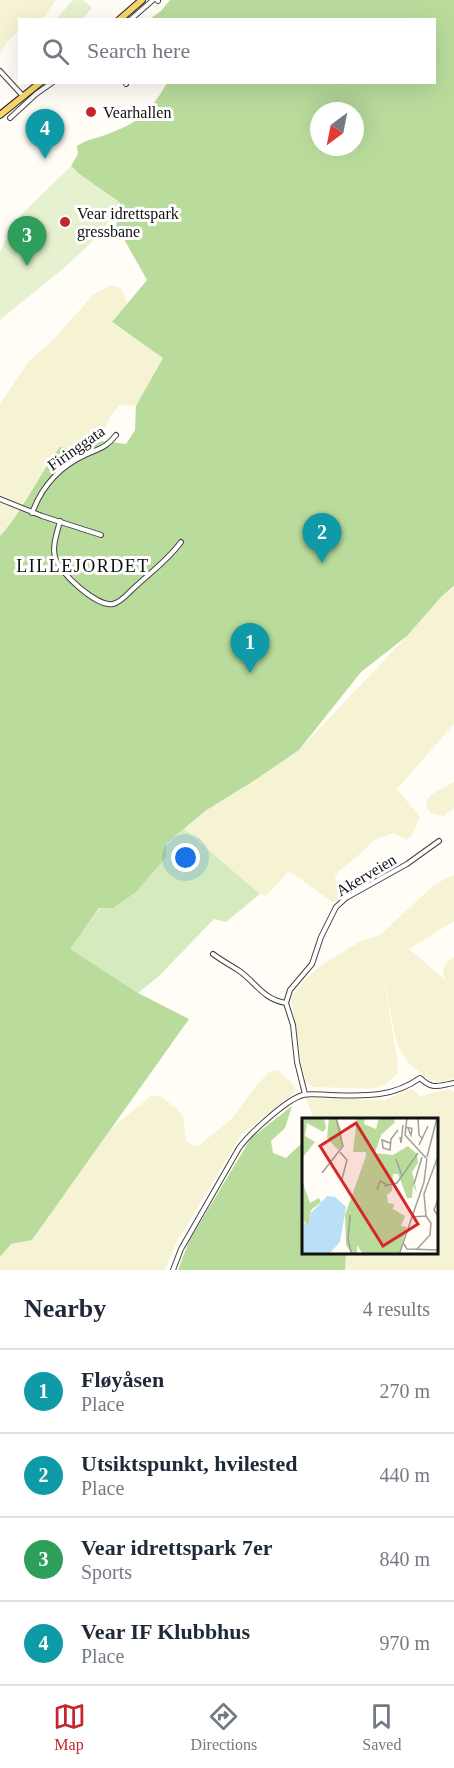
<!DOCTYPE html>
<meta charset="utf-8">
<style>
:root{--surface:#fff;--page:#f6f6f7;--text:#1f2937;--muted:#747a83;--line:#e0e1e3;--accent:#c4262e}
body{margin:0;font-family:Georgia,serif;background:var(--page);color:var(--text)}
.compass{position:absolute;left:310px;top:102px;width:54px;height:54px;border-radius:50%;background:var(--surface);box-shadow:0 6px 24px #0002;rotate:212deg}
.you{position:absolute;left:186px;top:858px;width:21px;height:21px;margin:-15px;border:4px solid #fff;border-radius:50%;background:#1a73e8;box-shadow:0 0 0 9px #1a73e833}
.badge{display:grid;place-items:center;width:39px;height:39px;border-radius:50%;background:var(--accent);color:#fff;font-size:20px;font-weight:700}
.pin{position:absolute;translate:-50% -50px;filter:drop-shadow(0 2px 3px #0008)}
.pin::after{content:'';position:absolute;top:32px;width:21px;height:18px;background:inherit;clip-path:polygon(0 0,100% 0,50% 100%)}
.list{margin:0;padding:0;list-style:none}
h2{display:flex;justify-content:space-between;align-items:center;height:78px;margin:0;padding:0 24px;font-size:26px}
h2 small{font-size:20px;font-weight:400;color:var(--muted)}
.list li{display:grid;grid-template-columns:39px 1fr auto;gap:18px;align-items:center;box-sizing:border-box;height:84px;padding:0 24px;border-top:2px solid var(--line)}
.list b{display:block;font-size:22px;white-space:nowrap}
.list p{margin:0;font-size:20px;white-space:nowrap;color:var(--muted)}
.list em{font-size:20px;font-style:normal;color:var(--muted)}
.icon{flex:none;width:33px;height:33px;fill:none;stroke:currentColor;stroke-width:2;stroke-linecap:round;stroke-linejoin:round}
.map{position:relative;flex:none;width:454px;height:1270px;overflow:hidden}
.search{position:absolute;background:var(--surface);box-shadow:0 6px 24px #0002;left:18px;right:18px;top:18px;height:66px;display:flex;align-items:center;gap:15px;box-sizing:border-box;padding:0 21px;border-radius:0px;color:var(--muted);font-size:22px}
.sheet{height:414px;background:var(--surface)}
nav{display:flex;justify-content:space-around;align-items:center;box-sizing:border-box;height:84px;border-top:2px solid var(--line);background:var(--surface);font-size:16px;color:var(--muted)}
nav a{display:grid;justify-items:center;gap:3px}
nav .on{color:var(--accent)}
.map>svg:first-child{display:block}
.farmland{fill:#f6f3d4}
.green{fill:#d5ebbd}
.forest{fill:#b9dc9c;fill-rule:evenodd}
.pitch{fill:#e6f2cf}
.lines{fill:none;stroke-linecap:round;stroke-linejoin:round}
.minor-casing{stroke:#444;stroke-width:6}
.primary-casing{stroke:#222;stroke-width:8}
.minor{stroke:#fff;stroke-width:4}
.primary{stroke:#f9d66b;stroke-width:6}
.poi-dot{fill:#c4262e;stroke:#fff;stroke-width:2}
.labels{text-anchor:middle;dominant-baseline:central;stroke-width:6;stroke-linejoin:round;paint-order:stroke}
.poi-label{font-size:16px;fill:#111;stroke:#fff;text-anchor:start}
.street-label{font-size:16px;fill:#111;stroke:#fff}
.neighbourhood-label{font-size:18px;letter-spacing:1.5px;fill:#111;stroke:#fff}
.inset-road{fill:none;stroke:#a09f9a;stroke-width:1.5}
.view{fill:#d62828;fill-opacity:0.15;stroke:#d62828;stroke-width:3}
.inset-edge{fill:none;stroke:#111;stroke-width:3}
</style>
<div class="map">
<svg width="454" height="1270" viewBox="0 0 454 1270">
<rect width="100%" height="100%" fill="#fffdf5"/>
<g class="farmland">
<polygon points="0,0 56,0 43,18 20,20 19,31 7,42 0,54"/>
<polygon points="111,285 119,287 124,293 127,304 112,323 164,358 136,406 119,405 110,417 104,432 98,441 88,442 72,450 60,447 48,462 10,526 0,536 0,404 29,361 53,340 93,295"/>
<polygon points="454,588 454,724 397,789 420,817 411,837 405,839 394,833 374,840 361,853 338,872 335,877 336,881 344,890 339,900 332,902 289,871 266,896 260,894 184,829 205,811 252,782 299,750 407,636 442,596"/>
<polygon points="454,782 454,808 444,816 431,813 426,807 427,801 430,795"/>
<polygon points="454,875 454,921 409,949 445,980 443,971 446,963 454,957 454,1079 442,1082 429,1080 409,1063 397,1045 382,969 398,1064 397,1074 386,1084 374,1089 313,1087 306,1082 302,1067 291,998 300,985 320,966 361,941 380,935 435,884"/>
<polygon points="273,1070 278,1070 294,1085 295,1092 242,1134 176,1243 165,1270 0,1270 0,1257 11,1244 32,1240 111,1129 152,1095 162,1097 177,1109 183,1117 186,1141 194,1146 199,1145 232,1119 255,1087 269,1072"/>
<polygon points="412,1089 420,1096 450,1089 454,1092 454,1270 345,1270 346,1254 438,1254 438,1120 314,1120 306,1098 385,1100"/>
</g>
<polygon class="green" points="184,829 260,894 226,922 214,919 159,976 138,993 69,949 100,908"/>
<g class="forest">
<path d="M170 0H454V586L442 596 407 636 361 672 299 750 252 782 205 811 166 844V857L136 892 113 908H99L70 949 138 993 189 1019 32 1240 11 1244 0 1257V536C24 510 38 475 60 447 77 451 77 443 92 442 103 440 115 443 126 444L135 430 136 406 163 358 112 322 147 280 116 225 122 207 119 202 79 174 71 166 78 154 77 146C89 138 96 139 108 134 140 122 150 112 167 83L434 82V20L150 19 161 11ZM319 111H355V147H319Z"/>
<polygon points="292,1106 285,1128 271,1141 273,1153 286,1158 304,1141 304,1254 346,1254 345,1270 178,1270 189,1241 251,1138"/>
</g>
<g class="pitch">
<polygon points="73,0 83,0 92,8 82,19 61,19 58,17"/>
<path d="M71 166 79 174 119 202 122 207C89 252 42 285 0 320V253L4 242 22 214Z"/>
</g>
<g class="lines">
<defs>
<g id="minor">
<polyline points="157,0 158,1"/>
<polyline points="130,20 153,0"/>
<polyline points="0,71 23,96"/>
<polyline points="125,82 126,84"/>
<polyline points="10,118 36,94 53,82"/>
<polyline points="0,499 42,516 101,535"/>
<path d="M32 513C42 486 59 467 85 455 100 448 106 448 116 435"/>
<path d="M60 521C57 533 52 546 55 557 59 573 97 607 113 604 122 602 129 592 135 587 151 572 168 560 181 542"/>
<path d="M213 954C221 960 230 965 238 970 256 982 262 999 286 1003"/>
<polyline points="305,1094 297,1062 293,1025 286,1003 290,990 312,964 321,937 336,907 346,898 407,864 439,841"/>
<path d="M173 1270 181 1249 239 1148C249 1134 287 1099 303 1095 311 1093 322 1095 331 1095 364 1096 392 1098 420 1078 433 1090 437 1086 454 1083"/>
</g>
<g id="primary">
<polyline points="119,20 142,0"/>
<polyline points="0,115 41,82"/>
</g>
</defs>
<use href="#minor" class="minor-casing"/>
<use href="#primary" class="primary-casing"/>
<use href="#minor" class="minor"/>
<use href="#primary" class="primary"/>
</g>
<g class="poi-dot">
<circle cx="91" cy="112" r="6"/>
<circle cx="65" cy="222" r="6"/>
</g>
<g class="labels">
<g class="poi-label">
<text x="103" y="112">Vearhallen</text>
<text x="77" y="213">Vear idrettspark<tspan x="77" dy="18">gressbane</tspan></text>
</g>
<g class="street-label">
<text transform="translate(76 448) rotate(-35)">Firinggata</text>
<text transform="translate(366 875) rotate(-31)">Akerveien</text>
</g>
<g class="neighbourhood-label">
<text x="83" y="566">LILLEJORDET</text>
</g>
</g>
<g transform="translate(302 1118)">
<rect width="136" height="136" fill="#fffdf5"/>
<path d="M0 0H22L24 10 21 14 5 5 3 18 13 24 0 40ZM27 0H34L39 11 40 28 36 32 25 20ZM55 0H63L62 6 74 11 77 0H91L93 4 79 17 73 35 91 37 106 28 115 36 116 45 110 54 115 75 111 68 110 80H105L96 56H91L90 73 85 77 86 85 92 86 91 91 103 98 99 108 105 109 97 136H61L55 127V136H50L44 127 43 97 64 38V34H51ZM0 63 8 85 17 80 19 84 9 92 7 108 0 101Z" fill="#b9dc9c"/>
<path d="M25 78 33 79 44 89 38 124 27 136H0V103L7 108 9 95Z" fill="#b9e0f7"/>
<path class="inset-road" d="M105 0 103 17 124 40M116 0 117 17 121 21M103 9 107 10H109L110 11 109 17 106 10M98 19 99 25 101 7M88 25 80 22 81 30 88 32 89 21 96 12M117 27 126 8M38 34 45 42 40 61M125 39 135 0M94 41 100 58M20 55 41 28 34 0M112 66 120 39M82 68 95 65 116 35M75 72 78 63 86 67M124 98 122 76 135 41M136 98 132 92 137 79M110 99 124 98 129 105 128 117 115 131M48 104V97L46 122 50 137M102 126 105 131 137 132M97 137 122 64 125 40"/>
<path class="view" d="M54 5 116 106 81 128 18 28Z"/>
<rect width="136" height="136" class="inset-edge"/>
</g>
</svg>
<svg class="compass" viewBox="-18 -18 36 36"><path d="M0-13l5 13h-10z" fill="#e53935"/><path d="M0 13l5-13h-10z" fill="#747a83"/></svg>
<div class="you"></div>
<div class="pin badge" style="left:250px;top:673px;background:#0f9aa8">1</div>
<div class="pin badge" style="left:322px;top:563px;background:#0f9aa8">2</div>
<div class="pin badge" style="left:27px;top:266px;background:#2e9e5b">3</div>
<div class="pin badge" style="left:45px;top:159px;background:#0f9aa8">4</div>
<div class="search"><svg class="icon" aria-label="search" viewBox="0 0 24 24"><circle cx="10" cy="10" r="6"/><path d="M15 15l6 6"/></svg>Search here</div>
</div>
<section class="sheet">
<h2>Nearby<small>4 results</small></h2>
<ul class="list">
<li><span class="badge" style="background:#0f9aa8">1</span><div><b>Fløyåsen</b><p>Place</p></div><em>270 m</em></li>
<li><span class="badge" style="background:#0f9aa8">2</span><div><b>Utsiktspunkt, hvilested</b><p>Place</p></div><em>440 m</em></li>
<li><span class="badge" style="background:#2e9e5b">3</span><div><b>Vear idrettspark 7er</b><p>Sports</p></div><em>840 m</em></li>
<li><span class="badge" style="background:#0f9aa8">4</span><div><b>Vear IF Klubbhus</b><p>Place</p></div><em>970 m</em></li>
</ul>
</section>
<nav>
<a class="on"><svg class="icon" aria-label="map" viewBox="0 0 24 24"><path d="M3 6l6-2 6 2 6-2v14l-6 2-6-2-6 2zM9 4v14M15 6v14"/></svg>Map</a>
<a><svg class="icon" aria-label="directions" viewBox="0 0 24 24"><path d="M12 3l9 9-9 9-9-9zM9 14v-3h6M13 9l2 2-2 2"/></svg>Directions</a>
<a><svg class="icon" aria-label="saved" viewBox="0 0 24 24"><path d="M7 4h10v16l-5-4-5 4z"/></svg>Saved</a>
</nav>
